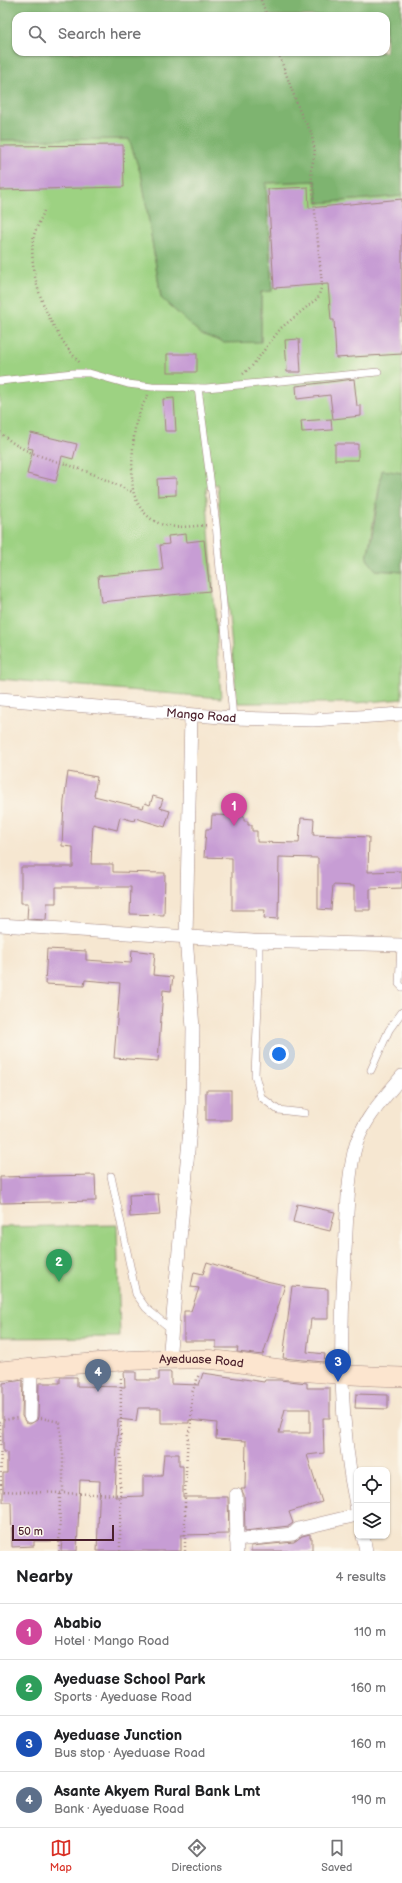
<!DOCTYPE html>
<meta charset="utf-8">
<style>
:root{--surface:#fff;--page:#f2f2f2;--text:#202124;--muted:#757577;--line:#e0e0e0;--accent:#d93025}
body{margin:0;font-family:"Balsamiq Sans",sans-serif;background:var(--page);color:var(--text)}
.controls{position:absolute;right:12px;bottom:12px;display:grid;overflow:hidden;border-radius:8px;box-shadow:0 1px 3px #0004}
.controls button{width:36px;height:36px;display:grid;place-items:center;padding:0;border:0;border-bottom:1px solid var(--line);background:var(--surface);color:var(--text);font:20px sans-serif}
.scale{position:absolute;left:12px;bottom:10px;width:102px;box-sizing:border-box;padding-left:4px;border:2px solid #4a1f2b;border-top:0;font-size:11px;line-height:14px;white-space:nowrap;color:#4a1f2b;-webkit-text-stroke:3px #fbf7ec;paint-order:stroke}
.you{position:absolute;left:279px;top:1054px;width:14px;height:14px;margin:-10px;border:3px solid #fff;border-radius:50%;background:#1a73e8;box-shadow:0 0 0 6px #1a73e833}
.badge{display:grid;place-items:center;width:26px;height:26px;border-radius:50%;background:var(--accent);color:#fff;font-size:13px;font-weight:700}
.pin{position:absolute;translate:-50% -33px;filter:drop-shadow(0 1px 2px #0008)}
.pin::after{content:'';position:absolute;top:21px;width:14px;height:12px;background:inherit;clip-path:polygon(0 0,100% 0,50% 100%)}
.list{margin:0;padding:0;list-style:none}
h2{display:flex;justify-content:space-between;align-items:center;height:52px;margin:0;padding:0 16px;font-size:17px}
h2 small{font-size:13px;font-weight:400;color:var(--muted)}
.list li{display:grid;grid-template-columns:26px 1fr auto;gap:12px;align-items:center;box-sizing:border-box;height:56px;padding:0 16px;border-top:1px solid var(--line)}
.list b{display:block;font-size:15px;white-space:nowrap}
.list p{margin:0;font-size:13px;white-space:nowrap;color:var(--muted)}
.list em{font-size:13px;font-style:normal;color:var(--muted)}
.icon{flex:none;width:22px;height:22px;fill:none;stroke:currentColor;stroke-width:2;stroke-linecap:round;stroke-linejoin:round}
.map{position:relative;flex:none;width:402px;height:1551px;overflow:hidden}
.search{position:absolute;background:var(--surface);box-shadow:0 1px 3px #0004;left:12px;right:12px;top:12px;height:44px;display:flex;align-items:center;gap:10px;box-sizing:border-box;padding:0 14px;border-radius:12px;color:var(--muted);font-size:15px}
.sheet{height:276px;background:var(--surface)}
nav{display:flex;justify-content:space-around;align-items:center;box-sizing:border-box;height:56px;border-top:1px solid var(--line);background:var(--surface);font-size:11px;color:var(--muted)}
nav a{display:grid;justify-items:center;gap:2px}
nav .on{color:var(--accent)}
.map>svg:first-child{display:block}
.green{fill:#9dd282;stroke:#747856}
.forest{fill:#7eb470;stroke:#646a4e;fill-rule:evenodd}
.building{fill:#c79dd4;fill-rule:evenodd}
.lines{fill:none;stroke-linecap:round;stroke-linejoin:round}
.lane-casing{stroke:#a0837e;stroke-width:8}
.street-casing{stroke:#a0837e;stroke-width:14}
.secondary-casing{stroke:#a0837e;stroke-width:20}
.path{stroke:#a0837e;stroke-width:2.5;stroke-dasharray:1 3;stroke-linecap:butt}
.lane{stroke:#fff;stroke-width:7}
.street{stroke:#fff;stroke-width:13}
.secondary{stroke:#fce5cf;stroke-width:19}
.labels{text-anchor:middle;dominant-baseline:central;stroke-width:3;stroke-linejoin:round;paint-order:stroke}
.street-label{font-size:12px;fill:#4a1f2b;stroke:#fbf7ec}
</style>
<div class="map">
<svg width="402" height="1551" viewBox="0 0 402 1551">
<rect width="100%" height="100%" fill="#fbf7ec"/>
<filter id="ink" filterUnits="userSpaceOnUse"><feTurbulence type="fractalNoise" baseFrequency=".025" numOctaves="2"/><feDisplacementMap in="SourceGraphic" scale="8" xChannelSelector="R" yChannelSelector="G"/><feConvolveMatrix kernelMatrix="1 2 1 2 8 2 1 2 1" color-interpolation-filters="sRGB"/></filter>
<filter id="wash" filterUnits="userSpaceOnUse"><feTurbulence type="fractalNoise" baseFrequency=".012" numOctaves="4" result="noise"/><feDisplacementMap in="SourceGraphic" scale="16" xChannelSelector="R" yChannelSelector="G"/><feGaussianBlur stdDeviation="0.9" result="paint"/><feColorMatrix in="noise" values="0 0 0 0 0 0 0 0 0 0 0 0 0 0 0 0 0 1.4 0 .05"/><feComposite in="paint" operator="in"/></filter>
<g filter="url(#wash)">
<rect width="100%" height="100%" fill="#f6e7d1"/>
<g class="green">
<polygon points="129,139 142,178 161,298 261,342 261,292 272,291 266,183 316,181 318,203 402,196 402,473 382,470 367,559 376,570 402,572 402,699 356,703 237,703 217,484 206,487 221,698 0,679 0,140"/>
<polygon points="117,1225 120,1337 0,1338 0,1227"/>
</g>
<g class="forest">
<path d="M0 0H402V196L318 203 315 181 266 183 272 291 261 292V342L224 343 201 334 161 298 142 178 129 139 0 140ZM16 16H386V52H16Z"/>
<polygon points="382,470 402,473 402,572 376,570 367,559 374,525"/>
</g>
<g id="blocks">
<g class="building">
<polygon points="123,145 124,187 0,190 0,146"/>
<polygon points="308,187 309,208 402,199 402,354 336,358 334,320 331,320 328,284 274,288 268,189"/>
<polygon points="299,339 301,372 287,372 285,340"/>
<rect x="167" y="354" width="30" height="18"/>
<polygon points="354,379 357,406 361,406 361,416 333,419 330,395 297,399 296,386"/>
<polygon points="174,398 176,431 165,431 163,399"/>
<polygon points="331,419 332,430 302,432 301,421"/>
<polygon points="31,433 77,444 73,459 62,456 56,481 27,474 33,449 27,448"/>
<rect x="335" y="444" width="23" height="16"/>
<polygon points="176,478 176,495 158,496 157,479"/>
<polygon points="186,534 187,542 204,540 210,591 101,602 98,576 163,570 160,545 169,544 168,536"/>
<polygon points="68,772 97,777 94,796 143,808 145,803 150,805 153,796 163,799 160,808 170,811 165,827 135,818 134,821 120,817 117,830 93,824 91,864 113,864 113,872 165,873 164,915 130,914 131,887 56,887 56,903 47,903 46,920 27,919 28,903 21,903 21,867 73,867 73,847 62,846 64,801"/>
<polygon points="212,815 244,816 244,821 248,821 248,825 252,825 252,831 257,831 257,842 299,843 301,818 314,819 313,835 369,837 368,872 402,871 402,888 370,889 370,910 354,910 354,886 333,885 331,910 318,909 318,858 279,857 278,919 264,918 265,910 232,910 232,858 204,857 206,829 211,829"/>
<polygon points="47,949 86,951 86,960 131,963 132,950 155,953 153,975 173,977 171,991 163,990 158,1061 114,1058 120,983 85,980 84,986 45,984"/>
<rect x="206" y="1090" width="25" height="30"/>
<polygon points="95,1175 96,1201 0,1203 0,1177"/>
<polygon points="158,1194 160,1215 130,1217 129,1195"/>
<polygon points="297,1204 335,1212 330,1231 293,1222"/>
<polygon points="207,1262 266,1281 285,1285 263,1355 237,1352 238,1348 216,1348 216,1341 184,1341 184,1311 191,1311 199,1288 191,1287 194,1272 203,1274"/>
<polygon points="292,1286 328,1289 328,1319 311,1319 307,1352 325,1354 324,1362 283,1358"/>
<path d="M124 1372H136V1380H159V1372H171V1384L199 1385 203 1373 264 1382 265 1380H280L307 1383V1388H330V1418H323L324 1453 307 1455 322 1502 289 1512 293 1523 289 1526 245 1531 244 1495 241 1489H245L246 1441 216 1439 217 1423 189 1420V1423H161V1408H138L136 1421 118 1419 115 1497 143 1496V1476H162L164 1454H179V1466H183V1497H228L229 1534 181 1535V1551H97L100 1481 80 1480 77 1551H61L62 1541H34V1546L12 1547 11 1502H3V1473H7V1452H3V1383L23 1380 22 1416 26 1423 30 1424 37 1420 38 1417 39 1383H60V1377H77V1386L125 1387ZM285 1409H310V1433H279Z"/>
<polygon points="356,1394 388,1395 388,1409 355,1408"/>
<polygon points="310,1534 310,1538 312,1538 312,1551 251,1551 251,1546 294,1542 302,1536"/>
</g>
</g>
</g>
<g filter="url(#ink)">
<use href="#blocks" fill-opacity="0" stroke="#a0837e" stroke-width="1"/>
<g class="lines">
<defs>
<g id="lane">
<polyline points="0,381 73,373 89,373 128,384 152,387 206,388 378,372"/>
<polyline points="198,388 216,524 233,718"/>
<polyline points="259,942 259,981 255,1075 261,1097 278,1110 305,1113"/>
<polyline points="401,945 399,984 402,987"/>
<polyline points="371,1070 389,1030 402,1012"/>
<polyline points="111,1176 136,1294 146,1308 171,1329"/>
</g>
<g id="street">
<path id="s1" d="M0 699 233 718 313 720 402 714"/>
<polyline points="0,925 253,941 402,945"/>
<polyline points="169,1360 192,1107 193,1028 186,937 191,716"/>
<polyline points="30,1416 31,1368"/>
<polyline points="236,1495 237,1551"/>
<path d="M357 1510C338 1421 340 1341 345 1251 347 1219 347 1184 354 1152 361 1121 383 1100 402 1076"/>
<polyline points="363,1536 366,1551"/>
<polyline points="236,1540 293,1534 298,1529 357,1515"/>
</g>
<g id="secondary">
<path id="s2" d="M0 1371C66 1365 133 1358 200 1359 230 1360 260 1367 290 1370 327 1374 364 1376 402 1377"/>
</g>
</defs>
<use href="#lane" class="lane-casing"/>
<use href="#street" class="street-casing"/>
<use href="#secondary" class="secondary-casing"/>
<g class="path">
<polyline points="261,0 267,16"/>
<path d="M44 211C41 220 34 231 33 240 28 283 52 333 81 364"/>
<polyline points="243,374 252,366 281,328 318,298 322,285 311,170 315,152 311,132 300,112 278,52"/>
<path d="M148 395C143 404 139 413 136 423 133 435 130 483 134 494 138 506 145 516 156 522 172 530 191 526 208 525"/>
<path d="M0 432C23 456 56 459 85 471 102 477 117 486 133 492"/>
<polyline points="41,1418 60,1422 62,1449 63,1453 63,1493"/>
<polyline points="0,1422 4,1420 19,1418"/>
<polyline points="0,1424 1,1491"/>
<polyline points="0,1491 121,1495"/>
<polyline points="59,1551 60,1493"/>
<polyline points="120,1551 121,1376"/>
<polyline points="185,1551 185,1491 188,1433 191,1428 192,1393 199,1374"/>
</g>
<use href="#lane" class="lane"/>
<use href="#street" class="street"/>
<use href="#secondary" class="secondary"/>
</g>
</g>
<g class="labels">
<g class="street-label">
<text stroke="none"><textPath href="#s1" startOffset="202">Mango Road</textPath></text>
<text stroke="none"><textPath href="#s2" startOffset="202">Ayeduase Road</textPath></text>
</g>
</g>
</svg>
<div class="controls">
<button><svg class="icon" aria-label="locate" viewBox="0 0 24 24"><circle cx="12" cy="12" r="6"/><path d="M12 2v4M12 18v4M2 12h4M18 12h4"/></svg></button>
<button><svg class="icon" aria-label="layers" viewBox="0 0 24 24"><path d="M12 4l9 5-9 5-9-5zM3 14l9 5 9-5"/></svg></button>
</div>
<div class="scale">50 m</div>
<div class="you"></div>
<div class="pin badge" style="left:234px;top:826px;background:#d1479c">1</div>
<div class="pin badge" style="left:59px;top:1282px;background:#2e9e5b">2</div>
<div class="pin badge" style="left:338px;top:1382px;background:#1a4fb4">3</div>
<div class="pin badge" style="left:98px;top:1392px;background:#5c6f8a">4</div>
<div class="search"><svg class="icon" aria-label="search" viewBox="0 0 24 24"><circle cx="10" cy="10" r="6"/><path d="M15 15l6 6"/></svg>Search here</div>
</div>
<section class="sheet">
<h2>Nearby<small>4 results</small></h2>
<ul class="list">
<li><span class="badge" style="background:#d1479c">1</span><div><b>Ababio</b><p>Hotel · Mango Road</p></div><em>110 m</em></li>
<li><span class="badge" style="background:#2e9e5b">2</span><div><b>Ayeduase School Park</b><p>Sports · Ayeduase Road</p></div><em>160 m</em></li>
<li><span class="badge" style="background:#1a4fb4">3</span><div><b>Ayeduase Junction</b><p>Bus stop · Ayeduase Road</p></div><em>160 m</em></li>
<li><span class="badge" style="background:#5c6f8a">4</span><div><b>Asante Akyem Rural Bank Lmt</b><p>Bank · Ayeduase Road</p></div><em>190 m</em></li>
</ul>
</section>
<nav>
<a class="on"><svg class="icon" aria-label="map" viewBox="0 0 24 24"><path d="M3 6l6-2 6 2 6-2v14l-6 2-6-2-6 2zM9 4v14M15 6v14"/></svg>Map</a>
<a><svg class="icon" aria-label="directions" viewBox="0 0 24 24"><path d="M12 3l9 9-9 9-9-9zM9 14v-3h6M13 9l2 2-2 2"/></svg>Directions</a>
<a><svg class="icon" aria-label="saved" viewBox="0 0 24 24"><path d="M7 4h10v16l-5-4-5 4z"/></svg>Saved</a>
</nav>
